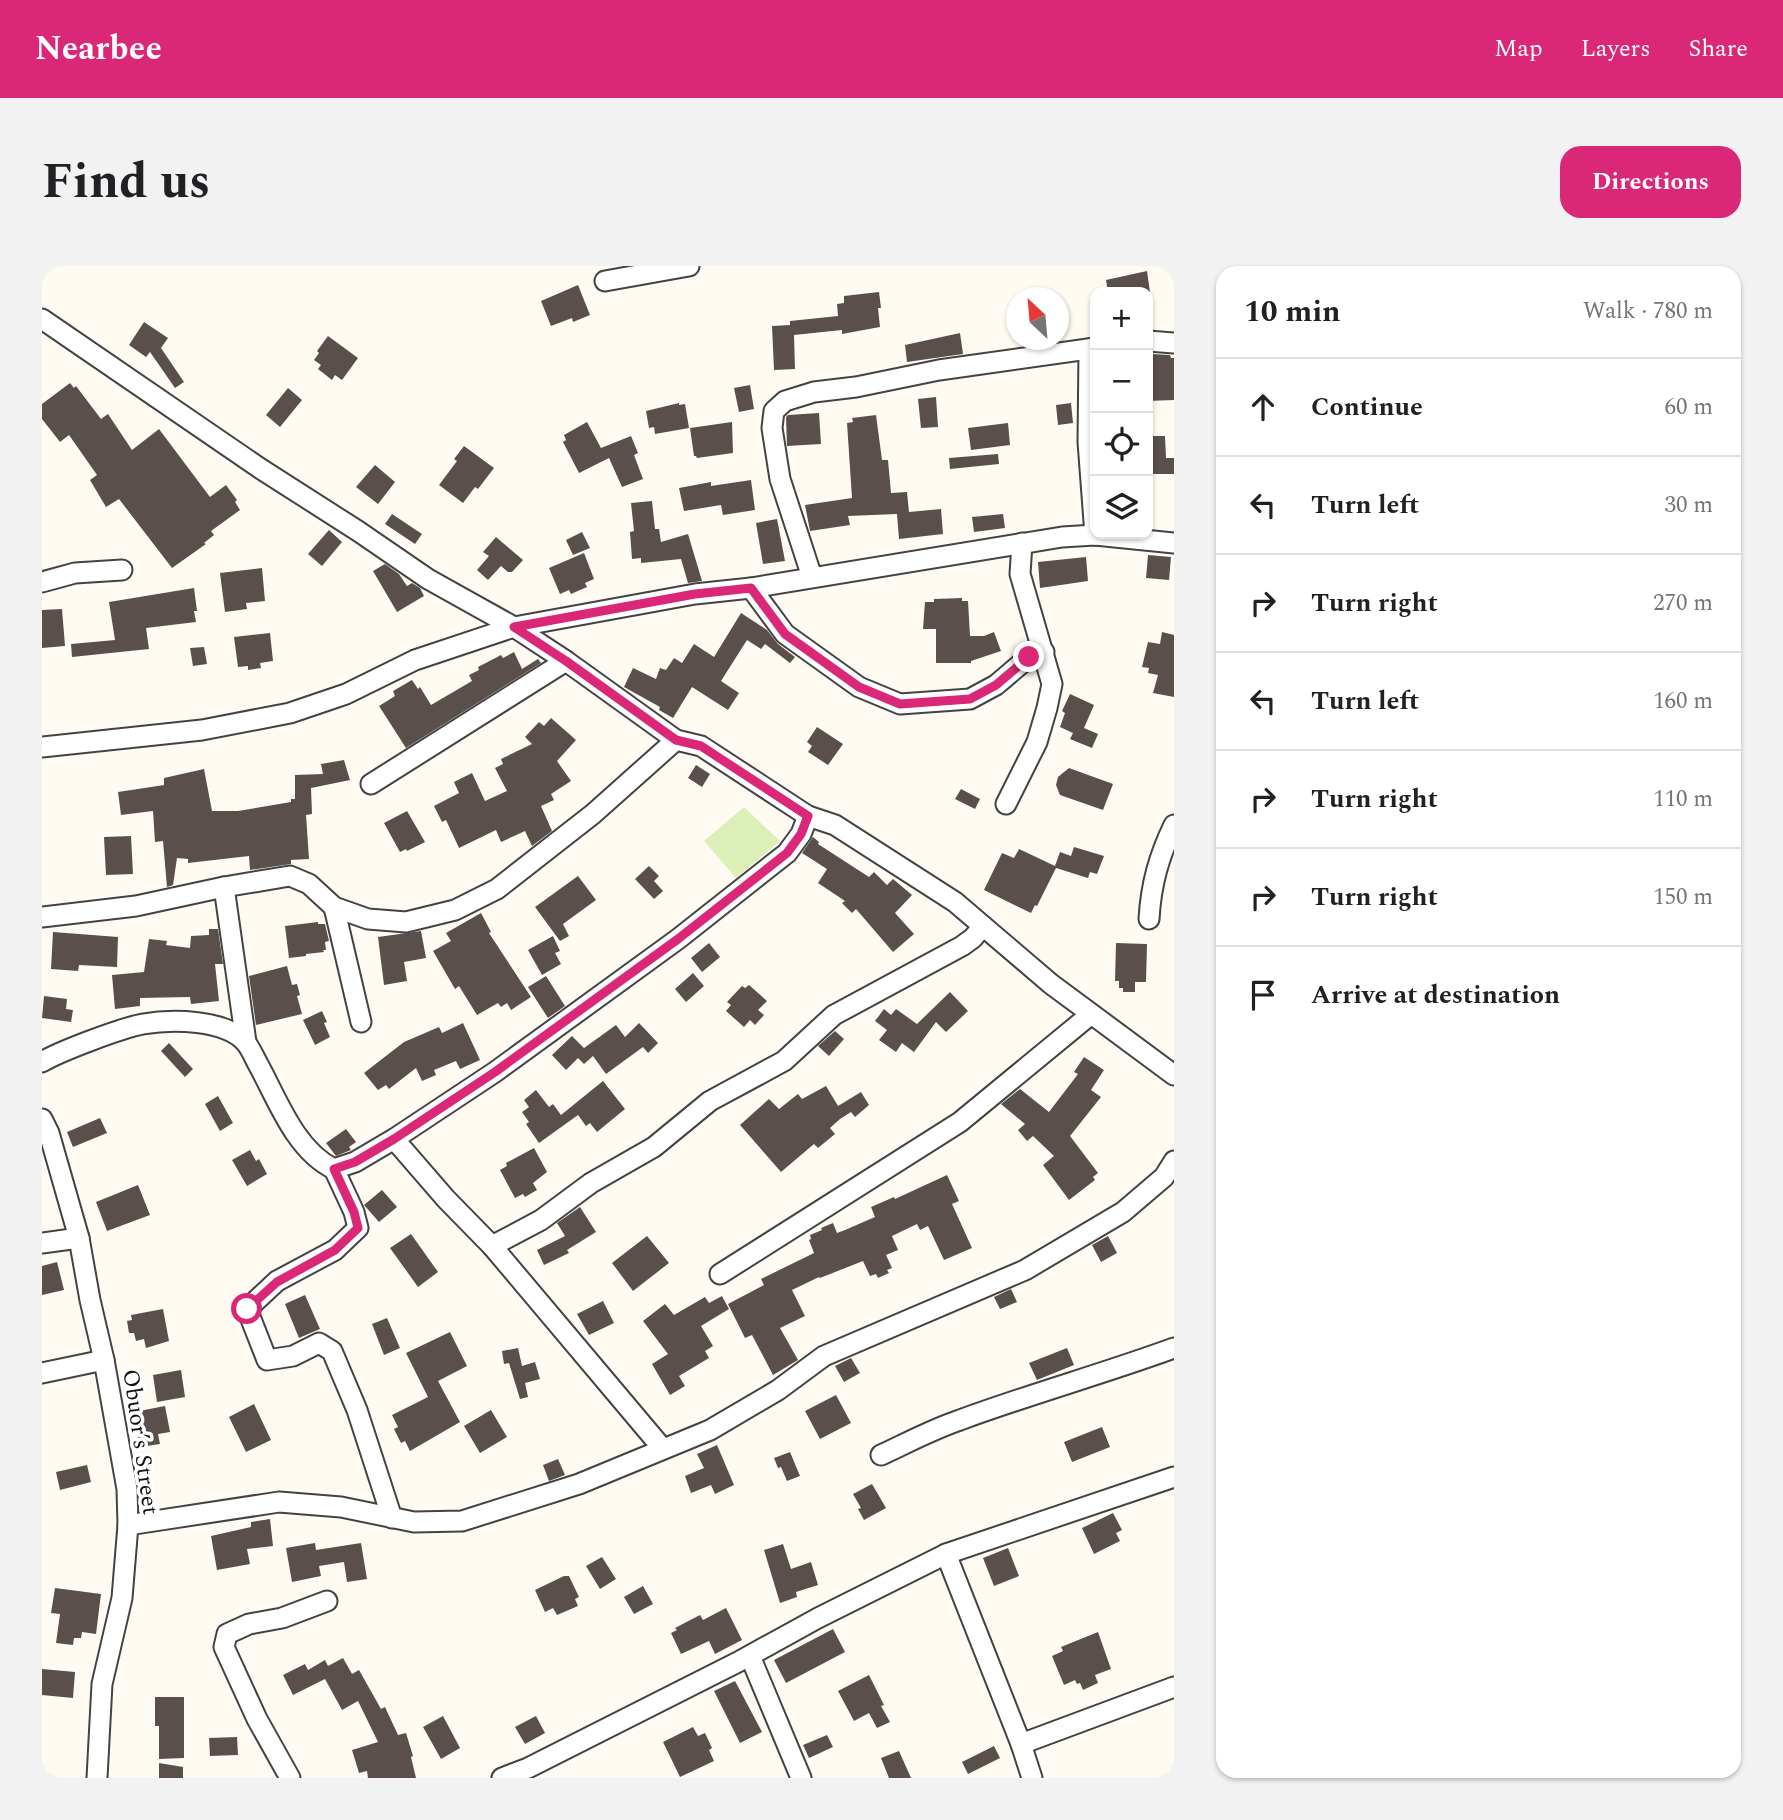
<!DOCTYPE html>
<meta charset="utf-8">
<style>
:root{--surface:#fff;--page:#f2f2f2;--text:#202124;--muted:#757577;--line:#e0e0e0;--accent:#db2777}
body{margin:0;font-family:Spectral,serif;background:var(--page);color:var(--text)}
.controls{position:absolute;right:21px;top:21px;display:grid;overflow:hidden;border-radius:14px;box-shadow:0 2px 5px #0004}
.controls button{width:63px;height:63px;display:grid;place-items:center;padding:0;border:0;border-bottom:2px solid var(--line);background:var(--surface);color:var(--text);font:35px sans-serif}
.compass{position:absolute;left:964px;top:21px;width:63px;height:63px;border-radius:50%;background:var(--surface);box-shadow:0 2px 5px #0004;rotate:334deg}
.stop{position:absolute;width:21px;height:21px;margin:-16px;border:5px solid #db2777;border-radius:50%;background:#fff}
.stop.end{background:#db2777;border-color:#fff;box-shadow:0 2px 7px #0008}
.list{margin:0;padding:0;list-style:none}
h2{display:flex;justify-content:space-between;align-items:center;height:91px;margin:0;padding:0 28px;font-size:30px}
h2 small{font-size:23px;font-weight:400;color:var(--muted)}
.list li{display:grid;grid-template-columns:46px 1fr auto;gap:21px;align-items:center;box-sizing:border-box;height:98px;padding:0 28px;border-top:2px solid var(--line)}
.list b{display:block;font-size:26px;white-space:nowrap}
.list em{font-size:23px;font-style:normal;color:var(--muted)}
.icon{flex:none;width:38px;height:38px;fill:none;stroke:currentColor;stroke-width:2;stroke-linecap:round;stroke-linejoin:round}
.map{position:relative;flex:none;width:1132px;height:1512px;overflow:hidden;border-radius:21px}
header{display:flex;align-items:center;gap:42px;box-sizing:border-box;height:98px;padding:0 35px;background:var(--accent);color:#fff}
header strong{font-size:33px}
nav{display:flex;gap:38px;margin-inline-start:auto;font-size:24px}
.intro{display:flex;align-items:center;justify-content:space-between;box-sizing:border-box;height:168px;padding:0 42px}
h1{margin:0;font-size:49px}
.button{padding:18px 32px;border-radius:21px;background:var(--accent);color:#fff;font-size:24px;font-weight:700}
main{display:flex;gap:42px;padding:0 42px}
aside{flex:1;background:var(--surface);border-radius:21px;box-shadow:0 2px 5px #0004}
.map>svg:first-child{display:block}
.green{fill:#dbefb7}
.building{fill:#5a4f4b}
.lines{fill:none;stroke-linecap:round;stroke-linejoin:round}
.minor-casing{stroke:#434343;stroke-width:23}
.minor{stroke:#fff;stroke-width:19}
.route{stroke:#db2777;stroke-width:9}
.labels{text-anchor:middle;dominant-baseline:central;stroke-width:7;stroke-linejoin:round;paint-order:stroke}
.street-label{font-size:23px;fill:#101010;stroke:#fff}
</style>
<header>
<strong>Nearbee</strong>
<nav><a>Map</a><a>Layers</a><a>Share</a></nav>
</header>
<div class="intro"><h1>Find us</h1><a class="button">Directions</a></div>
<main>
<div class="map">
<svg width="1132" height="1512" viewBox="0 0 1132 1512">
<rect width="100%" height="100%" fill="#fffbf2"/>
<polygon class="green" points="702,541 738,575 694,612 662,575"/>
<g class="building">
<polygon points="1105,5 1108,26 1066,26 1064,14"/>
<polygon points="536,19 548,49 531,56 530,52 509,60 499,35"/>
<polygon points="837,26 839,42 836,42 838,61 800,68 800,64 752,69 753,103 732,104 730,60 748,59 748,55 796,50 795,38 802,37 802,30"/>
<polygon points="102,56 126,72 119,82 142,116 133,122 108,86 104,91 87,79"/>
<polygon points="918,67 921,88 865,96 863,79"/>
<polygon points="286,70 316,92 300,114 293,109 290,114 276,103 279,99 272,94 277,87 275,85"/>
<polygon points="1110,88 1128,89 1129,92 1132,92 1132,134 1106,135 1106,110 1111,110"/>
<polygon points="28,117 32,122 34,120 59,153 66,148 90,184 117,163 168,231 184,219 195,234 193,236 198,244 169,265 172,269 162,277 164,278 130,302 77,233 64,241 48,214 55,209 27,169 18,176 0,153 0,138"/>
<polygon points="708,119 712,143 697,146 692,122"/>
<polygon points="246,122 260,134 238,161 224,149"/>
<polygon points="894,131 896,161 879,162 876,133"/>
<polygon points="637,137 637,139 643,138 647,162 613,168 612,161 607,162 604,145"/>
<polygon points="1029,137 1031,157 1016,159 1014,139"/>
<polygon points="777,147 779,178 745,180 744,151 746,149"/>
<polygon points="834,149 840,194 846,194 849,227 865,226 867,246 899,243 901,268 857,273 855,248 806,250 808,259 768,265 763,239 810,232 805,157 811,156 810,152"/>
<polygon points="545,156 559,182 589,170 596,187 592,189 601,213 580,221 567,192 537,207 521,176 524,174 522,169"/>
<polygon points="690,156 691,187 655,192 654,190 652,190 648,162"/>
<polygon points="966,157 968,179 929,184 926,162"/>
<polygon points="1106,170 1123,170 1124,192 1132,192 1132,208 1106,208"/>
<polygon points="422,180 452,202 436,223 433,221 421,237 397,219 415,195 412,193"/>
<polygon points="956,188 957,198 908,203 907,192"/>
<polygon points="333,199 353,216 336,238 314,221"/>
<polygon points="709,214 713,244 681,249 679,239 642,245 637,222 669,216 669,220"/>
<polygon points="610,235 613,263 617,263 619,276 646,268 660,315 646,317 639,293 599,297 599,292 590,293 588,266 592,265 589,237"/>
<polygon points="350,248 380,268 373,278 343,258"/>
<polygon points="961,248 963,262 932,266 930,251"/>
<polygon points="735,253 743,295 721,298 714,257"/>
<polygon points="287,264 300,276 280,300 266,288"/>
<polygon points="540,266 548,282 531,289 524,274"/>
<polygon points="454,271 481,294 470,306 466,306 459,300 446,314 435,304 447,290 441,286"/>
<polygon points="542,287 552,313 543,317 545,321 529,328 527,324 518,328 507,302"/>
<polygon points="1106,289 1129,291 1127,314 1104,312"/>
<polygon points="1044,291 1046,315 998,322 996,296"/>
<polygon points="343,298 357,308 365,320 370,317 378,322 382,330 355,346 331,305"/>
<polygon points="220,302 223,335 204,337 205,343 183,346 178,307"/>
<polygon points="152,322 155,345 152,345 154,356 104,362 107,383 30,391 29,378 73,374 67,336"/>
<polygon points="920,332 920,335 926,335 928,370 942,370 952,366 959,385 929,395 929,397 894,397 894,363 881,363 883,336 892,336 892,333"/>
<polygon points="20,343 23,380 0,382 0,344"/>
<polygon points="699,347 725,364 736,378 753,391 748,397 723,378 719,383 705,374 679,415 697,427 686,444 650,421 631,452 617,444 618,441 582,421 591,402 614,413 618,402 624,404 632,392 640,397 652,378 672,391"/>
<polygon points="1120,366 1132,369 1132,431 1111,427 1116,409 1106,407 1107,402 1100,401 1106,376 1118,378"/>
<polygon points="228,367 231,395 218,397 219,402 206,404 206,400 196,401 192,371"/>
<polygon points="162,381 165,398 151,400 148,382"/>
<polygon points="472,386 480,403 496,393 499,397 364,482 337,440 353,430 351,425 370,414 376,423 378,421 389,439 430,415 427,409 437,404 436,401 459,389 461,392"/>
<polygon points="1028,428 1052,439 1042,462 1056,468 1050,482 1028,473 1031,467 1018,461 1023,447 1020,445"/>
<polygon points="509,452 534,474 515,495 529,515 509,528 512,534 499,540 510,565 490,580 483,565 459,576 454,564 417,582 404,554 400,556 392,540 417,527 412,516 430,507 443,535 465,525 453,502 461,498 459,493 490,478 483,471 497,456 502,460"/>
<polygon points="775,461 801,478 786,499 766,486 770,480 765,476"/>
<polygon points="302,494 308,514 269,522 270,548 264,549 267,593 249,594 249,598 208,604 207,590 146,597 146,593 135,592 131,619 125,621 121,575 113,576 111,545 79,549 76,526 122,519 122,512 162,503 170,545 196,545 249,536 249,533 253,533 253,509 281,508 279,498"/>
<polygon points="654,499 668,508 660,521 646,512"/>
<polygon points="1027,502 1071,518 1061,544 1018,529 1014,519 1016,511"/>
<polygon points="919,523 938,533 933,543 913,533"/>
<polygon points="365,545 383,576 365,585 364,583 358,586 342,557"/>
<polygon points="89,570 91,608 64,609 62,571"/>
<polygon points="771,571 777,576 776,578 827,611 832,606 845,619 851,613 870,629 853,647 872,668 851,686 814,643 810,647 800,637 803,635 776,617 785,603 760,587"/>
<polygon points="1032,581 1062,590 1055,608 1048,606 1046,612 1014,602 995,640 993,639 989,647 942,624 960,587 972,592 977,583 1013,600 1018,586 1029,590"/>
<polygon points="607,600 617,610 612,615 621,625 612,633 593,613"/>
<polygon points="536,610 554,634 521,658 527,670 518,675 493,641"/>
<polygon points="439,647 449,666 447,667 489,731 469,744 465,737 459,741 456,737 435,749 417,720 413,723 391,685 409,675 404,667"/>
<polygon points="276,656 276,658 283,658 287,675 283,676 284,684 281,684 282,686 264,688 264,690 247,692 243,660"/>
<polygon points="167,663 176,663 181,698 173,698 177,735 149,738 148,731 98,732 98,740 73,743 70,709 102,706 107,673 125,675 124,679 148,682 149,670 167,669"/>
<polygon points="379,665 384,692 362,696 365,715 342,719 336,671"/>
<polygon points="11,666 76,671 75,701 37,699 36,705 9,703"/>
<polygon points="511,670 518,685 513,687 519,698 500,709 486,684"/>
<polygon points="667,677 678,691 660,706 649,692"/>
<polygon points="1074,677 1105,678 1104,716 1093,716 1093,726 1081,726 1081,722 1077,722 1077,715 1073,715"/>
<polygon points="245,700 250,719 255,718 258,729 255,730 260,748 214,759 207,710"/>
<polygon points="651,707 662,720 644,736 633,723"/>
<polygon points="504,710 523,740 506,752 486,721"/>
<polygon points="707,719 725,735 716,744 722,749 713,759 708,754 702,761 684,745 689,739 685,736 700,720 703,722"/>
<polygon points="908,726 926,745 904,766 894,756 872,786 860,777 854,786 837,774 845,764 833,755 842,743 849,749 854,743 875,758"/>
<polygon points="2,730 25,733 24,743 31,744 29,756 0,752"/>
<polygon points="280,745 285,756 282,757 288,771 273,779 261,754"/>
<polygon points="421,757 438,794 418,803 414,795 392,804 394,809 380,815 374,802 347,823 344,819 336,824 322,807 362,776 397,761 400,767"/>
<polygon points="597,757 616,777 606,787 601,781 564,808 551,790 542,798 536,792 524,804 510,789 530,770 542,782 574,759 583,771"/>
<polygon points="793,765 802,773 787,790 776,780"/>
<polygon points="127,777 151,803 143,811 119,785"/>
<polygon points="1042,791 1062,804 1049,824 1059,831 1028,870 1056,907 1051,911 1053,914 1027,934 1001,899 1012,890 991,870 985,875 976,864 983,858 959,838 978,823 1007,846 1036,808 1032,806"/>
<polygon points="561,815 583,843 555,866 548,857 544,860 536,849 497,877 484,858 487,856 480,846 487,841 482,834 494,824 507,841 511,838 519,849"/>
<polygon points="784,820 796,840 819,826 827,839 813,851 809,846 798,853 788,862 793,868 776,882 772,878 739,906 698,859 727,833 737,843 756,828 760,833"/>
<polygon points="176,830 191,857 178,865 163,838"/>
<polygon points="58,852 65,867 31,881 25,866"/>
<polygon points="304,863 314,876 307,881 309,884 294,890 284,877"/>
<polygon points="492,882 505,906 491,917 495,924 483,931 481,928 473,932 458,904 465,900 464,897"/>
<polygon points="208,884 214,895 217,893 225,908 205,920 190,894"/>
<polygon points="905,909 917,935 910,938 930,982 902,994 886,960 878,964 875,958 850,970 856,984 844,989 850,1002 845,1004 847,1007 836,1012 834,1008 828,1010 821,995 778,1012 777,1011 750,1024 763,1050 738,1062 756,1094 731,1109 710,1069 703,1072 686,1038 722,1019 719,1013 772,987 767,974 769,973 768,969 780,964 779,962 791,957 795,967 803,964 833,951 829,941 852,931 853,933"/>
<polygon points="96,919 108,949 65,965 54,936"/>
<polygon points="340,924 355,941 337,956 322,939"/>
<polygon points="538,941 554,966 525,984 527,987 502,999 495,984 523,970 515,957"/>
<polygon points="369,968 396,1006 376,1021 348,982"/>
<polygon points="605,970 627,997 591,1025 570,997"/>
<polygon points="1066,970 1075,987 1059,996 1050,979"/>
<polygon points="15,996 22,1024 0,1029 0,1000"/>
<polygon points="969,1023 975,1036 958,1043 952,1031"/>
<polygon points="263,1029 278,1063 257,1072 243,1038"/>
<polygon points="680,1030 687,1043 659,1060 671,1080 663,1085 667,1092 637,1110 643,1120 628,1129 610,1098 626,1088 601,1055 623,1038 632,1049 663,1031 667,1037"/>
<polygon points="561,1035 572,1057 547,1069 535,1048"/>
<polygon points="121,1043 127,1075 104,1082 102,1073 94,1075 92,1067 87,1067 85,1055 90,1054 89,1049"/>
<polygon points="345,1052 358,1082 342,1089 330,1058"/>
<polygon points="408,1066 425,1100 396,1115 418,1156 368,1185 363,1175 359,1177 352,1163 356,1161 350,1149 386,1131 364,1087"/>
<polygon points="476,1082 480,1100 493,1096 498,1113 483,1117 486,1131 478,1133 467,1097 462,1098 460,1085"/>
<polygon points="1025,1082 1032,1099 995,1114 987,1097"/>
<polygon points="809,1092 818,1107 802,1116 793,1100"/>
<polygon points="139,1104 143,1131 115,1136 111,1109"/>
<polygon points="794,1129 809,1157 778,1173 763,1145"/>
<polygon points="212,1138 229,1174 204,1186 187,1151"/>
<polygon points="123,1140 128,1166 116,1168 118,1178 98,1181 92,1146"/>
<polygon points="449,1144 465,1171 438,1187 422,1160"/>
<polygon points="1060,1161 1068,1181 1030,1196 1022,1176"/>
<polygon points="675,1179 692,1219 673,1228 669,1219 649,1227 643,1210 662,1202 655,1188"/>
<polygon points="748,1186 758,1210 745,1215 739,1201 736,1202 732,1192"/>
<polygon points="516,1193 523,1209 507,1215 501,1199"/>
<polygon points="45,1199 49,1216 18,1224 14,1206"/>
<polygon points="830,1218 844,1242 822,1254 816,1243 819,1242 811,1228"/>
<polygon points="1071,1247 1080,1264 1074,1267 1078,1275 1052,1288 1040,1262"/>
<polygon points="228,1253 231,1280 205,1283 208,1298 175,1304 169,1270 209,1261 209,1256"/>
<polygon points="273,1277 274,1284 319,1277 325,1313 305,1316 302,1296 277,1300 279,1310 250,1316 244,1282"/>
<polygon points="741,1278 749,1303 769,1296 776,1319 754,1326 755,1331 738,1337 722,1284"/>
<polygon points="966,1282 977,1310 952,1320 941,1292"/>
<polygon points="560,1291 574,1313 558,1323 544,1300"/>
<polygon points="522,1310 527,1310 537,1331 533,1333 536,1340 515,1349 511,1342 503,1346 493,1324"/>
<polygon points="601,1320 611,1338 592,1348 582,1331"/>
<polygon points="13,1322 59,1328 54,1368 40,1366 39,1372 32,1372 31,1379 14,1377 18,1348 9,1347"/>
<polygon points="684,1342 700,1374 673,1388 667,1375 639,1388 629,1367 635,1364 633,1362 658,1349 661,1354"/>
<polygon points="791,1363 803,1386 744,1417 732,1394"/>
<polygon points="1056,1366 1069,1403 1053,1409 1056,1417 1041,1424 1038,1417 1035,1418 1033,1414 1022,1419 1010,1390 1021,1385 1019,1381"/>
<polygon points="301,1392 310,1408 317,1404 339,1443 343,1441 356,1469 364,1467 371,1490 369,1491 374,1512 326,1512 325,1505 317,1507 310,1484 336,1476 316,1435 300,1444 283,1413 251,1429 241,1409 263,1398 266,1404 283,1394 286,1400"/>
<polygon points="0,1403 33,1406 31,1432 0,1429"/>
<polygon points="827,1409 842,1439 839,1440 848,1456 835,1462 827,1447 812,1455 796,1425"/>
<polygon points="693,1415 720,1466 698,1477 672,1425"/>
<polygon points="113,1431 142,1431 142,1492 117,1493 117,1460 113,1460"/>
<polygon points="401,1450 418,1482 399,1493 381,1461"/>
<polygon points="494,1450 503,1467 483,1478 473,1461"/>
<polygon points="651,1461 656,1470 663,1467 670,1482 667,1484 672,1495 638,1511 621,1476"/>
<polygon points="785,1469 791,1481 767,1492 761,1479"/>
<polygon points="195,1471 196,1489 168,1490 167,1472"/>
<polygon points="952,1480 958,1492 926,1508 920,1496"/>
<polygon points="857,1485 869,1512 847,1512 839,1492"/>
<polygon points="117,1497 141,1501 141,1512 117,1512"/>
</g>
<g class="lines">
<defs>
<g id="minor">
<polyline points="563,15 647,0"/>
<polyline points="0,53 219,203 316,265 386,313 472,361 524,395 634,474 659,480 766,550 793,559 913,636 1009,718 1132,809"/>
<polyline points="1106,75 1132,77"/>
<polyline points="1047,83 1046,176 1053,269"/>
<polyline points="770,311 738,213 730,162 732,145 743,135 772,126 814,121 897,104 1053,82"/>
<polyline points="0,316 33,307 80,304"/>
<polyline points="709,322 743,368 817,421 858,438 928,433 954,419 987,391 1002,386"/>
<polyline points="0,481 160,464 248,447 304,428 373,394 472,361 653,328 709,322 1020,271 1053,269 1132,277"/>
<polyline points="329,518 524,395"/>
<polyline points="964,538 995,476 1005,442 1010,418 978,308 980,277"/>
<polyline points="182,621 204,776"/>
<polyline points="292,641 319,756"/>
<polyline points="0,651 94,640 182,621 248,610 267,618 292,641 326,653 364,656 413,644 455,623 551,548 634,474"/>
<path d="M1107 653C1109 618 1117 590 1132 559"/>
<path d="M0 796C18 785 80 762 101 758 129 753 184 753 204 777 209 783 213 793 217 800 236 835 254 885 292 903L313 896 352 873 453 806 636 673 745 587 759 568 766 550"/>
<polyline points="0,853 7,867 37,972 48,1034 62,1094 85,1223 86,1259 80,1332 60,1418 55,1512"/>
<polyline points="352,873 404,933 450,980 621,1183"/>
<polyline points="292,903 312,946 316,962 293,984 235,1015 205,1043 225,1094 251,1090 277,1077 290,1085 315,1144 350,1252"/>
<polyline points="0,977 37,972"/>
<polyline points="450,980 499,954 549,917 612,881 668,835 742,795 792,749 920,680 931,672 941,660"/>
<polyline points="678,1008 918,856 1048,749"/>
<polyline points="0,1107 62,1094"/>
<path d="M839 1189C865 1177 891 1163 918 1154 988 1128 1061 1108 1132 1082"/>
<polyline points="86,1259 237,1236 299,1241 372,1256 420,1255 537,1218 668,1164 736,1124 782,1090 983,1004 1081,946 1122,911 1132,895"/>
<polyline points="904,1288 979,1478 990,1512"/>
<polyline points="708,1390 759,1512"/>
<polyline points="979,1478 1132,1421"/>
<polyline points="248,1512 215,1453 182,1381 185,1368 207,1358 240,1352 285,1335"/>
<polyline points="460,1512 486,1502 696,1396 776,1352 904,1288 1132,1211"/>
</g>
</defs>
<use href="#minor" class="minor-casing"/>
<use href="#minor" class="minor"/>
</g>
<g class="lines">
<polyline class="route" points="205,1043 235,1016 293,984 316,962 312,946 292,903 313,896 352,873 453,806 636,673 745,587 759,568 766,550 659,480 634,474 524,395 472,361 653,328 709,322 743,368 817,421 858,438 928,433 954,419 987,391"/>
</g>
<g class="labels">
<g class="street-label">
<text transform="translate(98 1176) rotate(82)">Obuor’s Street</text>
</g>
</g>
</svg>
<div class="controls">
<button>+</button>
<button>−</button>
<button><svg class="icon" aria-label="locate" viewBox="0 0 24 24"><circle cx="12" cy="12" r="6"/><path d="M12 2v4M12 18v4M2 12h4M18 12h4"/></svg></button>
<button><svg class="icon" aria-label="layers" viewBox="0 0 24 24"><path d="M12 4l9 5-9 5-9-5zM3 14l9 5 9-5"/></svg></button>
</div>
<svg class="compass" viewBox="-18 -18 36 36"><path d="M0-13l5 13h-10z" fill="#e53935"/><path d="M0 13l5-13h-10z" fill="#757577"/></svg>
<div class="stop" style="left:205px;top:1043px"></div>
<div class="stop end" style="left:987px;top:391px"></div>
</div>
<aside>
<h2>10 min<small>Walk · 780 m</small></h2>
<ul class="list">
<li><svg class="icon" aria-label="ahead" viewBox="0 0 24 24"><path d="M12 20V5M6 11l6-6 6 6"/></svg><div><b>Continue</b></div><em>60 m</em></li>
<li><svg class="icon" aria-label="left" viewBox="0 0 24 24"><path d="M17 20v-9H6M10 6l-5 5 5 5"/></svg><div><b>Turn left</b></div><em>30 m</em></li>
<li><svg class="icon" aria-label="right" viewBox="0 0 24 24"><path d="M7 20v-9h11M14 6l5 5-5 5"/></svg><div><b>Turn right</b></div><em>270 m</em></li>
<li><svg class="icon" aria-label="left" viewBox="0 0 24 24"><path d="M17 20v-9H6M10 6l-5 5 5 5"/></svg><div><b>Turn left</b></div><em>160 m</em></li>
<li><svg class="icon" aria-label="right" viewBox="0 0 24 24"><path d="M7 20v-9h11M14 6l5 5-5 5"/></svg><div><b>Turn right</b></div><em>110 m</em></li>
<li><svg class="icon" aria-label="right" viewBox="0 0 24 24"><path d="M7 20v-9h11M14 6l5 5-5 5"/></svg><div><b>Turn right</b></div><em>150 m</em></li>
<li><svg class="icon" aria-label="arrive" viewBox="0 0 24 24"><path d="M6 21V4h12l-3 4 3 4H6"/></svg><div><b>Arrive at destination</b></div></li>
</ul>
</aside>
</main>
